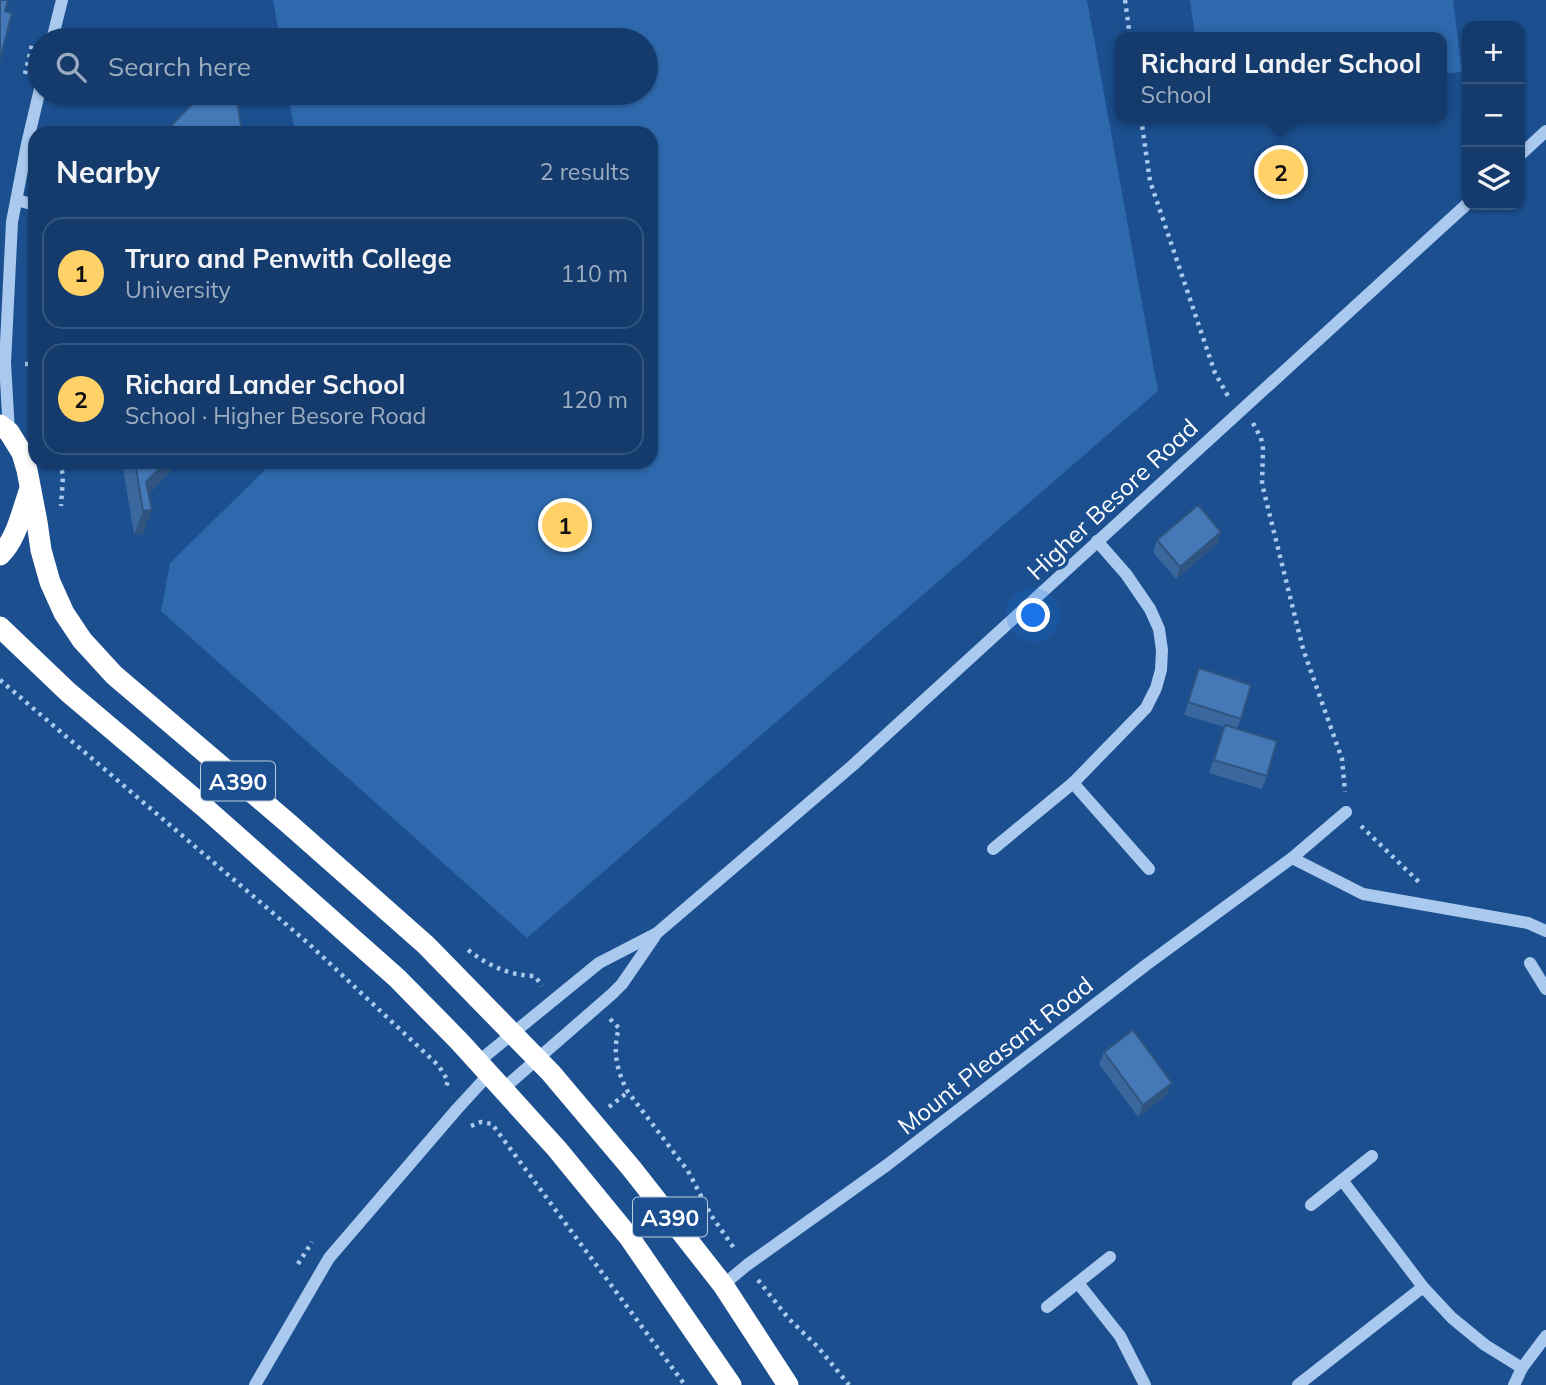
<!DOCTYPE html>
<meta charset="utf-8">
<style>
:root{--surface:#143b6b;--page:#214673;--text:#f1f3f6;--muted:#9dadc1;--line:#33557e;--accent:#ffd166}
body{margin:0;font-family:Mulish,sans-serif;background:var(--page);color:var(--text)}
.controls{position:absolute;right:21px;top:21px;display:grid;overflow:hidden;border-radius:14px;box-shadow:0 2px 5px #0004}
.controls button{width:63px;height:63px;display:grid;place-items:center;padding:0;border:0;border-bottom:2px solid var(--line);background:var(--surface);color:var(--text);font:35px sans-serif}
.you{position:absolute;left:1034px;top:616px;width:24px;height:24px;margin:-18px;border:5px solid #fff;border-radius:50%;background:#1a73e8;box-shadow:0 0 0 10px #1a73e833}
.badge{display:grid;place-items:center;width:46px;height:46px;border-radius:50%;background:var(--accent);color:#111;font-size:23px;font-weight:700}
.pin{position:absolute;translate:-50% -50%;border:4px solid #fff;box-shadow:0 2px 7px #0006}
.popup{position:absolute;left:1115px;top:32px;width:332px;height:91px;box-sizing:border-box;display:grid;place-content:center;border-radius:14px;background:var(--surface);filter:drop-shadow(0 2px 5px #0005);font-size:23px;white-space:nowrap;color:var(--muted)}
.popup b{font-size:26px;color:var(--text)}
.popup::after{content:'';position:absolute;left:50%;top:100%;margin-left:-14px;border:14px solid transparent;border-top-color:var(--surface)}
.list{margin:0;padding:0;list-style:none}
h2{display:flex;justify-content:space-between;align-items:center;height:91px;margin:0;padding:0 28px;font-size:30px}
h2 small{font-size:23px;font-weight:400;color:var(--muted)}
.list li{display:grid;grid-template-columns:46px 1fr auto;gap:21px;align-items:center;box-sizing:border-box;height:112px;margin:0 14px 14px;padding:0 14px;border:2px solid var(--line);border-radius:21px}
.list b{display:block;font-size:26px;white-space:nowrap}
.list p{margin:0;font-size:23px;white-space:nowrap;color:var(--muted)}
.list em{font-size:23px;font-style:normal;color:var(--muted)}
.icon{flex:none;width:38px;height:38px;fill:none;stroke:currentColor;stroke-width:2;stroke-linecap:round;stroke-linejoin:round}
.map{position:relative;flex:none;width:1546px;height:1385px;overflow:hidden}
.search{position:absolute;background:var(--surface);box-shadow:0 2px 5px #0004;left:28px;top:28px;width:630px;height:77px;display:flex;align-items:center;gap:18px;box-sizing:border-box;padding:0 24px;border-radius:38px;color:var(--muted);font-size:26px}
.panel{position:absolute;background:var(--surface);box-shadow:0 2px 5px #0004;left:28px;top:126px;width:630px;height:343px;border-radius:21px}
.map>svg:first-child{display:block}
.green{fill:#2e69ad}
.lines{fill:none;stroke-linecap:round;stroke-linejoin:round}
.path{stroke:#a9c9ee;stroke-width:4.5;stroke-dasharray:3.5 5;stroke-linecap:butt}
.minor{stroke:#a9c9ee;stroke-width:12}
.highway{stroke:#fff;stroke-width:21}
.wall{fill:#3a679d}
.shaded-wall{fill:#305480}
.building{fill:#4478b7;stroke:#305480;stroke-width:2}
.labels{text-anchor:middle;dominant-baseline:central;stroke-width:7;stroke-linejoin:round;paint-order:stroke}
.shield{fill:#1b4f8f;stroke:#bbcadd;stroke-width:2}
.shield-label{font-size:23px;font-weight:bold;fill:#fff}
.street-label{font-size:24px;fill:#fff;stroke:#1b4f8f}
</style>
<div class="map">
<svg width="1546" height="1385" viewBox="0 0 1546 1385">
<rect width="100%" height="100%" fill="#1b4f8f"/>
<g class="green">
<polygon points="273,0 1087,0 1158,391 527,938 161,611 170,563 273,462 651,462 651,133 295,133 288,93 646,93 646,40 280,40"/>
<polygon points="1190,0 1453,0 1462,72 1442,74 1442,37 1195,37"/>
</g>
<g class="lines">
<g class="path">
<polyline points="1125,0 1130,37"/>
<polyline points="25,74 32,45"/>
<polyline points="1141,118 1150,181 1215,373 1228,396"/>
<polyline points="25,364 35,364"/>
<polyline points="1253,423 1261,438 1263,449 1262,484 1303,649 1342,759 1345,792"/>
<polyline points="60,462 63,476 61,506"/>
<polyline points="0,680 308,943 439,1066 448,1081 445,1090"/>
<polyline points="1361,826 1420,883"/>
<path d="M468 950C489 966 508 975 535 976L542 986"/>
<path d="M610 1019 619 1028C612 1051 617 1072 628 1092L688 1171 711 1215 736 1251"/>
<polyline points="609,1107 628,1092"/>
<polyline points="471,1126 481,1122 492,1124 685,1385"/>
<polyline points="298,1264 312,1242"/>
<polyline points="758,1280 789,1319 817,1346 849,1385"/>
</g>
<g class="minor">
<polyline points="52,40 62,0"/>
<polyline points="1520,155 1546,131"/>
<polyline points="17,200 35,205"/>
<polyline points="9,432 5,363 12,222 27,144 40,89"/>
<polyline points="1073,783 1149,869"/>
<polyline points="993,849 1073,783 1146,708 1156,688 1161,670 1162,650 1159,629 1150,609 1126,574 1097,541"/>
<polyline points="1292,858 1363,894 1528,923 1546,931"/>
<polyline points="1530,963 1546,989"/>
<polyline points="479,1061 599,963 657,933 852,766 1467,204"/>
<polyline points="504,1088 612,994 622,984 655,936"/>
<polyline points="1342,1180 1423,1287"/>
<polyline points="1311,1205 1372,1156"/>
<polyline points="1078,1283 1120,1336 1145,1385"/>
<polyline points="723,1285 747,1265 887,1165 1146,965 1292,858 1346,812"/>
<polyline points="1047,1307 1110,1257"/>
<polyline points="255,1385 329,1258 457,1109 490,1073"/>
<polyline points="1298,1385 1423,1287 1452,1318 1485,1345 1522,1368"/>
<polyline points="1514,1385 1522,1368 1546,1336"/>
</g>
<g class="highway">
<polyline points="0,425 9,432 22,453 27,470 37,522 41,550 50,582 64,613 82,640 114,675 288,823 426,945 551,1073 632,1169 723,1285 788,1385"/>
<path d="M0 555C17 539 22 510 30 489"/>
<polyline points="0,627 68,692 203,806 397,978 459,1041 557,1149 629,1237 731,1385"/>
</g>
</g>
<g class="wall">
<polygon points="122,462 180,462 148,495 143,534 134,535"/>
<polygon points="1221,532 1217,544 1176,579 1153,552 1157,540"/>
<polygon points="1199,668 1241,719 1237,729 1267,776 1262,789 1209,773 1224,727 1184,715"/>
<polygon points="1104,1052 1167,1095 1138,1117 1099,1064"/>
</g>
<g class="shaded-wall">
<polygon points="165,462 180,462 141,502 146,482"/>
<polygon points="152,510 143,534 134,535 143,511"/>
<polygon points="1221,532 1217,544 1176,579 1180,567"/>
<polygon points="1172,1083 1167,1095 1138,1117 1143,1105"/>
</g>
<g class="building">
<polygon points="0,0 8,0 5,11 12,13 0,60"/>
<polygon points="228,37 229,40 220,40 220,39"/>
<polygon points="203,93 236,93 242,133 164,133"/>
<polygon points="135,462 165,462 146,482 152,510 143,511"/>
<polygon points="1198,505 1221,532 1180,567 1157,540"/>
<polygon points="1199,668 1251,685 1241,719 1188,702"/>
<polygon points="1225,725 1277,741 1267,776 1214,760"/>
<polygon points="1133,1030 1172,1083 1143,1105 1104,1052"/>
</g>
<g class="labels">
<g class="shield">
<rect x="201" y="761.5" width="74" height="39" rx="5"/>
<rect x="633" y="1197.5" width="74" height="39" rx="5"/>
</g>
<g class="shield-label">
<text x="238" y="781">A390</text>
<text x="670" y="1217">A390</text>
</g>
<g class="street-label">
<text transform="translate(1112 499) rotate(-43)">Higher Besore Road</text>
<text transform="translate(995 1055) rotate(-38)">Mount Pleasant Road</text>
</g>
</g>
</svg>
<div class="controls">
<button>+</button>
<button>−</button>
<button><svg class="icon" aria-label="layers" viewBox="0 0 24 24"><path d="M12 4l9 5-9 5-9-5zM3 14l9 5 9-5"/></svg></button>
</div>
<div class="you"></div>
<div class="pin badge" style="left:565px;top:525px">1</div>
<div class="pin badge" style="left:1281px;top:172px">2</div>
<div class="popup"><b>Richard Lander School</b>School</div>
<div class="search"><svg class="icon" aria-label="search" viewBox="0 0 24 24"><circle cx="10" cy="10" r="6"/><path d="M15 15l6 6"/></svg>Search here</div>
<section class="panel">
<h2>Nearby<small>2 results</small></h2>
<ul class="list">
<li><span class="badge">1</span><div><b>Truro and Penwith College</b><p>University</p></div><em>110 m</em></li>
<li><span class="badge">2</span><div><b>Richard Lander School</b><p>School · Higher Besore Road</p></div><em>120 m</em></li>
</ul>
</section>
</div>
